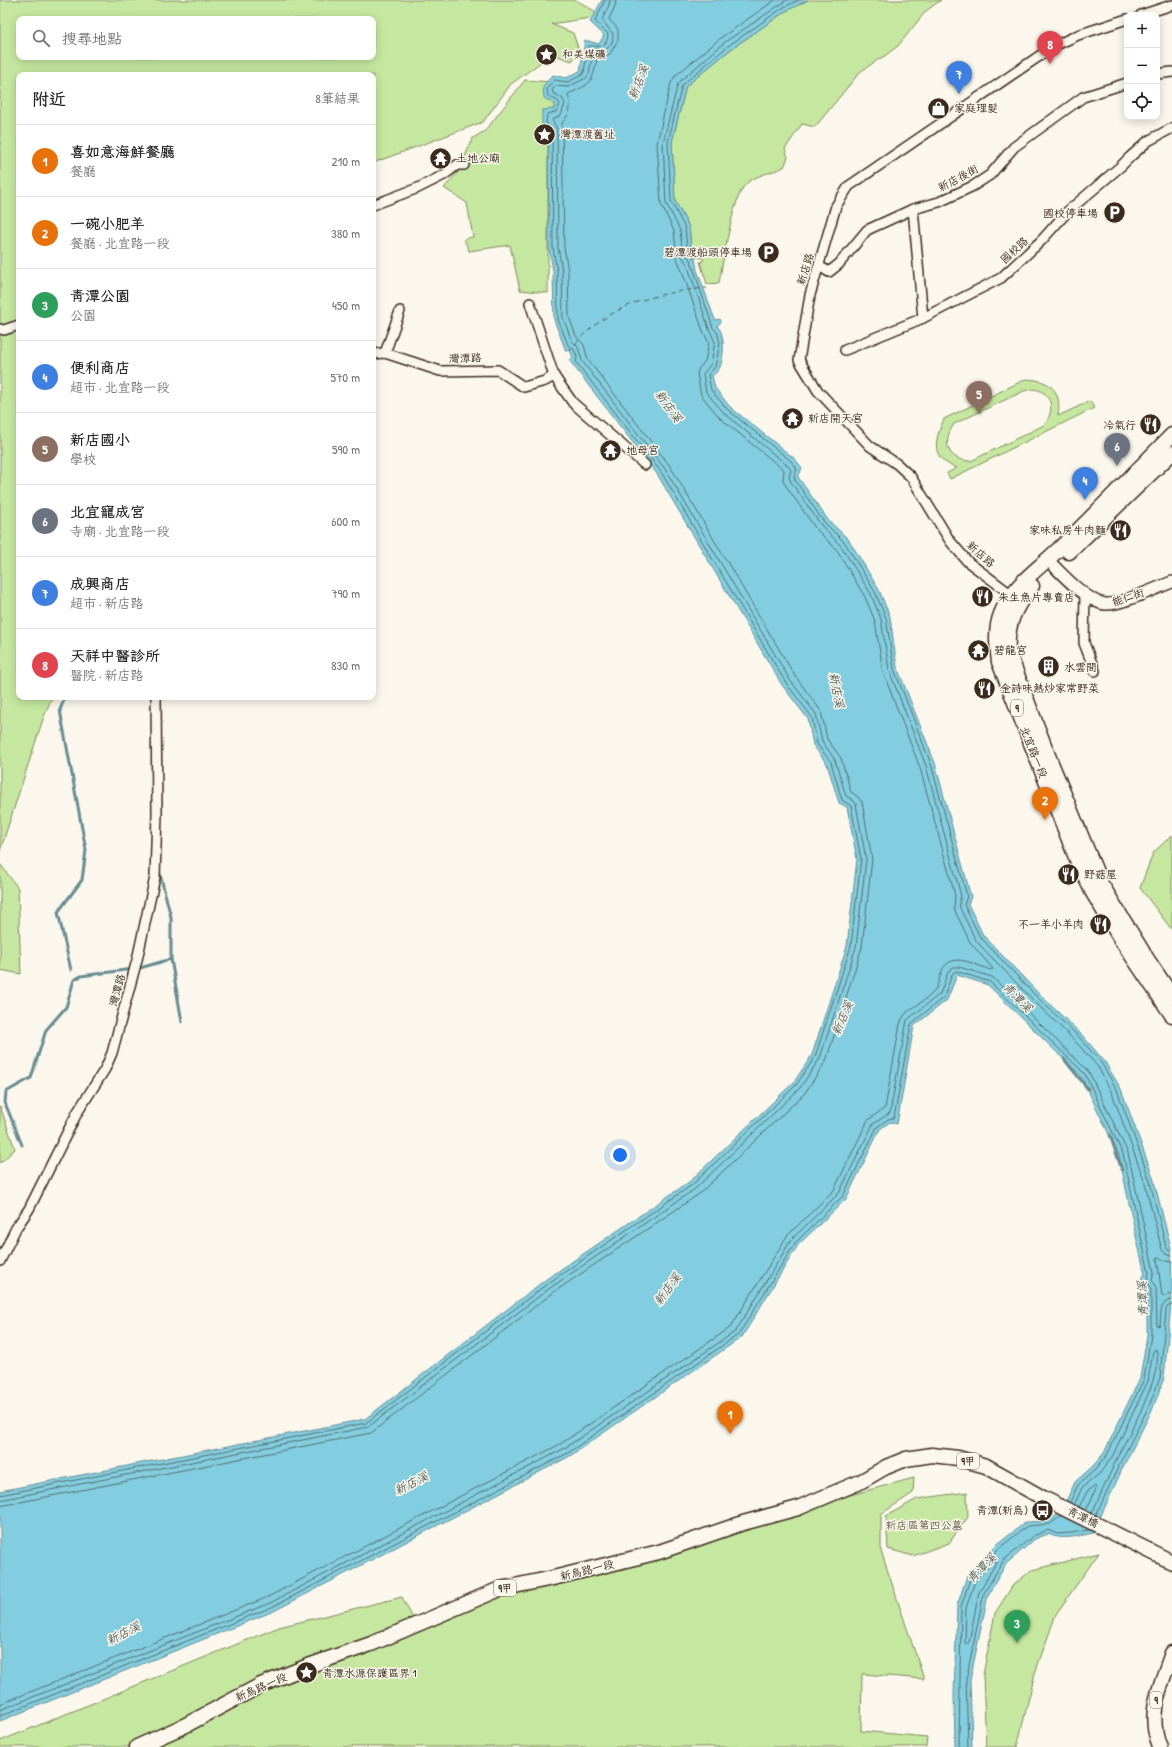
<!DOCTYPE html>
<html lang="zh-TW">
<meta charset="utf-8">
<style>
:root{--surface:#fff;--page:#f6f6f6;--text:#202124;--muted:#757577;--line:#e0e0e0;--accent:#3b2a1e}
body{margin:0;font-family:"Patrick Hand","LXGW WenKai TC",sans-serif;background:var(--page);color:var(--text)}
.controls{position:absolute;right:12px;top:12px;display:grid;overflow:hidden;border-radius:8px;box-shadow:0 2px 10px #0003}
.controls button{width:36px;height:36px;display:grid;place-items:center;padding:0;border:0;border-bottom:1px solid var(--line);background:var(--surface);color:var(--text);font:20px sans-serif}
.you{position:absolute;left:620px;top:1155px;width:14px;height:14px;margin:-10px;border:3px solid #fff;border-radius:50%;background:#1a73e8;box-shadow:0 0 0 6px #1a73e833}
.badge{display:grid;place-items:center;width:26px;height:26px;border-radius:50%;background:var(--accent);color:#fff;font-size:13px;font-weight:700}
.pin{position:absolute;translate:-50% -33px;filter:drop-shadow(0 1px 2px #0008)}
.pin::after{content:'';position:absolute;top:21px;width:14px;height:12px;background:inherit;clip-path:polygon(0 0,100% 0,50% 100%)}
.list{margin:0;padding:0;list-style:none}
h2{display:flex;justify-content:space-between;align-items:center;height:52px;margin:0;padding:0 16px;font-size:17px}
h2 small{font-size:13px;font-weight:400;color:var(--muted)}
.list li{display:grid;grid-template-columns:26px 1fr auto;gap:12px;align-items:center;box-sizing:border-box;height:72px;padding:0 16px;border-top:1px solid var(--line)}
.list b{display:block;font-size:15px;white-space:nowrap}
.list p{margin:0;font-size:13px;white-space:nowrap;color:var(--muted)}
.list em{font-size:13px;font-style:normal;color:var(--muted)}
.icon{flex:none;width:22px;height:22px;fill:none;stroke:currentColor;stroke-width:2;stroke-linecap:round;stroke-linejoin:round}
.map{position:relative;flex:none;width:1172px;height:1747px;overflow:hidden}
.search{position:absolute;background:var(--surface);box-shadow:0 2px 10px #0003;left:16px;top:16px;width:360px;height:44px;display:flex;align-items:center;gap:10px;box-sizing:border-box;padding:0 14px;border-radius:8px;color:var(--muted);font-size:15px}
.panel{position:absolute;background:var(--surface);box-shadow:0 2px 10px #0003;left:16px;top:72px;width:360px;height:628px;border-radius:8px}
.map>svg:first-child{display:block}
.green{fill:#c5e79f;stroke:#80885e;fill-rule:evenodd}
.water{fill:#82cee0;stroke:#668c92}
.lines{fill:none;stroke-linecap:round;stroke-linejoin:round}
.shore{stroke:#576c6c;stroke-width:1}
.stream{stroke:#668c92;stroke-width:3}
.ferry{stroke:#505b58;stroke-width:1;stroke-dasharray:5 4;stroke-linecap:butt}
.minor-casing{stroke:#3b2a1e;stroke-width:12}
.tertiary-casing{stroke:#3b2a1e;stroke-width:14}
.primary-casing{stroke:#3b2a1e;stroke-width:17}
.minor{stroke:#fbf7ec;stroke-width:9}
.tertiary{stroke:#fbf7ec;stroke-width:11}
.primary{stroke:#fbf7ec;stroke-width:14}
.labels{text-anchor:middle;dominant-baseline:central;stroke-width:3;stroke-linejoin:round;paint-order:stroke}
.shield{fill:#fbf7ec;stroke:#75685c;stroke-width:1}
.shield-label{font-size:10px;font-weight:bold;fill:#3b2a1e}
.poi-label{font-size:11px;fill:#3b2a1e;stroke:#fbf7ec;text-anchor:start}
.street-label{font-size:11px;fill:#3b2a1e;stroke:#fbf7ec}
.park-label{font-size:11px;fill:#5e593e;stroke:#fbf7ec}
.water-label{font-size:12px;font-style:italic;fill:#505b58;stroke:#fbf7ec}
</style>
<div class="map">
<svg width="1172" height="1747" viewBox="0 0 1172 1747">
<rect width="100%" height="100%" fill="#fbf7ec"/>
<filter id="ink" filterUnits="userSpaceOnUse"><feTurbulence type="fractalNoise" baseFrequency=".025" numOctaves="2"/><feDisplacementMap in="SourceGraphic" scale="8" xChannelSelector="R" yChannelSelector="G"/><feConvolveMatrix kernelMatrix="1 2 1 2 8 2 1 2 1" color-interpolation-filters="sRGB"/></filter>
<g filter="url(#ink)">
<g class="green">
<path d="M0 0H576L603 16 551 24 573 33 579 51 572 61 546 52 540 63 511 84 483 122 373 163V75H19V697H52L43 719 0 851ZM19 19H373V57H19Z"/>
<path d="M808 0H941L926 11 898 46 886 55 876 61 860 72 815 127 802 124 785 149 788 157 784 167C772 173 754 175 745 185 733 198 723 262 719 283L707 284 700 262 703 261V258L692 257 689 227 675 201 672 142 686 86 731 49 786 11Z"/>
<polygon points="525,80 551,82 556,127 548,144 548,293 520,290 510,245 469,251 464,239 473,237 467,203 444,188 458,172 473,138 485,131"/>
<path d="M1026 379C1051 380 1062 391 1058 416L1090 401 1094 408 950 479 947 473 957 468C930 459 934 441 944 419ZM1032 389C1052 390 1056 411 1044 425L971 461C948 461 941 443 954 424L1024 391Z"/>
<polygon points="1172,835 1172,930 1140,888 1153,853"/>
<polygon points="0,864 18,888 21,974 0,970"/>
<polygon points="0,1106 15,1149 0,1163"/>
<polygon points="914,1478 913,1493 881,1514 881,1551 924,1679 862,1674 861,1731 927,1737 926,1747 0,1747 0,1741 279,1627 402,1597 418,1629 510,1586"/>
<polygon points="967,1492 968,1517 949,1543 913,1556 888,1549 886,1516 917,1499"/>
<polygon points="1099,1553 1056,1614 1035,1673 1017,1747 986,1747 983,1675 995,1613 1013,1585 1032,1570"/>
</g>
<path class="water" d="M602 0H808L786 11 731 49 686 86 672 142 675 201 689 227 692 257 695 258 697 270 715 320 720 319 721 322 717 326C726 334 724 360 719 369 717 372 714 374 712 376L715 388 730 407 795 459 802 468 798 477 828 520 849 540 879 590 890 617 897 667 935 763 971 897 968 904 983 935 1038 993 1082 1035 1105 1062 1121 1089 1153 1177 1171 1248 1172 1293 1164 1378 1153 1408 1124 1465 1093 1533C1078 1536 1063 1541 1048 1534L1035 1539 1006 1564 988 1595 970 1680 972 1747H955L954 1695 957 1606 967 1576 995 1546 1026 1522 1048 1521 1061 1512 1075 1482 1093 1466 1104 1453 1140 1378 1147 1335V1290L1141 1278 1145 1274 1135 1232 1119 1155 1081 1076 988 985 957 975 947 1000 914 1026 897 1124 890 1122 880 1129 846 1199 798 1245 742 1337 570 1456 274 1611 0 1721V1491L365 1419 545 1280 689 1182 794 1082 812 1055 847 946 857 859 847 807 839 803 827 764 813 745 808 719 782 685 657 474 569 360 573 358 570 350 566 351 554 320 553 271 549 248 548 129 542 128V110L554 109 556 105 544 98 543 86 553 75 566 78 580 71 585 40 599 44 604 35 590 22Z"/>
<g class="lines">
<g class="shore">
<polyline points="787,0 725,42 678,83 663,143 666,203 680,230 683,258 687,264 709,329 715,342 711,364 703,374 706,392 724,413 788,466 791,470 789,477 791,482 821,525 841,546 871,594 881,619 889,670 926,766 961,896 959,903 960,908 976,941 1032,999 1075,1041 1098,1067 1112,1093 1144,1180 1162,1250 1166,1254 1172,1256"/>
<polyline points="799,0 784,7 728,46 682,85 668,142 671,201 685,228 688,257 691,261 713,328 717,332 720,343 715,367 708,375 711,390 727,409 792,462 797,469 794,476 795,480 824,522 845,543 875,592 886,618 894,669 931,764 967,896 964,905 980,937 1036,996 1079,1037 1102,1064 1117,1090 1149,1178 1166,1247 1168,1250 1172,1251"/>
<polyline points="1172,1262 1165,1261 1159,1257 1157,1258 1162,1295 1164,1296 1172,1294"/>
<path d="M0 1495 366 1423 547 1284 692 1185 796 1085 815 1057 851 946 861 859 851 806 842 800 831 762 817 744 812 717 786 683 661 472 576 362 577 357 574 349 568 345 558 319 557 271 553 248 552 129 546 123 547 114 556 112 560 105 558 101 548 96 547 88 554 80 568 82 582 75 584 72 588 46C597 45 607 51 608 34L595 21 605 0"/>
<path d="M0 1500 368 1427 550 1288 695 1189 800 1088 820 1058 856 947 866 859 856 804 853 800 846 796 835 760 822 741 816 714 790 680 665 469 582 361 578 347 572 341 563 318 562 271 558 247 557 129 552 120 561 115 565 104 562 98 553 93 552 90 556 86 568 87 586 78 589 74 593 53C604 51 613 49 613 34L602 20 609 5 610 0"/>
<path d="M1074 1505 1082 1488 1100 1473 1112 1457 1148 1381 1153 1351 1156 1349C1165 1373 1127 1437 1116 1460 1108 1478 1100 1496 1092 1513"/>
<path d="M0 1506 371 1433 554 1292 699 1194 805 1093 826 1061 862 947 872 859 862 802 858 797 851 792 841 758 827 739 821 711 795 676 670 466 588 360 584 345 576 336 569 317 568 271 564 247 562 123C572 111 571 108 568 94 591 84 592 84 597 59L610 54 618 40V29L609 19 615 6 616 0"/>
<polyline points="1079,1507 1087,1492 1095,1486 1096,1489 1086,1511"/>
<polyline points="1096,1515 1120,1463 1149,1406 1160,1378 1166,1310 1168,1306 1172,1305"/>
<polygon points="993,1561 996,1561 996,1563 979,1592 969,1642 966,1644 965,1642 966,1608 975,1581"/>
<path d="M0 1704 268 1597 562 1443 731 1327 787 1236 834 1190 868 1120 885 1108 900 1024C904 1007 926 1004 935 990 941 980 939 966 952 961 963 957 980 967 991 970L993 969 970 942 954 909 955 895 920 768 883 672 875 621 865 597 837 550 816 529 786 486 783 480 784 470 720 418 701 395 697 374 699 368 705 361 709 343 703 331 681 268 677 259 674 231 661 204 657 143 671 83 675 76 722 37 775 0"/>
<path d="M0 1710 270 1603 565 1448 736 1331 791 1240 839 1193 873 1124 890 1113 907 1020 940 994 948 972 953 967H959L992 977 1089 1072 1128 1153 1154 1272 1152 1280 1156 1288 1157 1326 1160 1325C1161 1315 1159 1301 1172 1300"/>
<polyline points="0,1716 272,1607 568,1453 739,1334 795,1243 843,1196 877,1127 888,1119 894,1118 911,1024 944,997 952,974 956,971 990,982 1085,1074 1123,1154 1149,1273 1147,1280 1151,1289 1151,1335 1144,1379 1107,1455 1096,1469 1078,1485 1070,1502"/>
<polyline points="959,1747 961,1607 970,1579 998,1549 1027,1526 1050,1524 1061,1516"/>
<polyline points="968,1747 966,1680 984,1593 1003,1561 1033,1536 1048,1530 1057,1534 1071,1533 1089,1530"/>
</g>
<g class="stream">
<polyline points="65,697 60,710 86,850 82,880 58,912 71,970"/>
<polyline points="159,870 171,917 171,959 182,1022"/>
<polyline points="1064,1059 1088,1089"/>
<polyline points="1110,1135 1122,1170"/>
<polyline points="22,1145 5,1103 6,1092 31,1078 46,1030 66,1007 74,980 81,976 140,968 171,959"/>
</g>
<path class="ferry" d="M570 351C575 345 581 336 588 331 622 301 663 292 707 288"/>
<defs>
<g id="minor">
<polyline points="1141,15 1172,5"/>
<polyline points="1157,74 1172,72"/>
<polyline points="373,205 418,188 444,175 457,165 464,165"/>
<polyline points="913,209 923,318"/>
<polyline points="819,266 829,272 839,264 867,230 913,209 939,202 973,186 990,175 1014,147 1083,97 1127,83"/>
<polyline points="530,303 554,376 573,403 645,465"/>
<polyline points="0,329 4,330 19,325"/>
<polyline points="845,350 923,318 1001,278 1041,241 1068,211 1121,166 1130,157 1148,141 1172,128"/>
<polyline points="385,353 400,311"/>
<polyline points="373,354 385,353 440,371 498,370 524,387 545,381 554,376"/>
<polyline points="1085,594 1084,643 1095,671"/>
<polyline points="1016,598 968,562 950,541 911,477 897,464 870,446 818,391 799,360 810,295 836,206 849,186 1054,46 1078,35 1127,19"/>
<polyline points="0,1261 16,1228 29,1209 77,1113 105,1069 112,1053 137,960 155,877 157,814 156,697"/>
</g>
<path id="tertiary" d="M1047 559C1060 572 1087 602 1105 604 1121 605 1156 588 1172 582"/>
<g id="primary">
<path d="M1172 435C1135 472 1099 511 1061 547 1040 568 1012 585 1001 614 995 629 997 646 999 662L1077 860 1093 893 1120 938 1172 1015"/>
<polyline points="1069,552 1172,453"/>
<path d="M1032 586C1015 606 1006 625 1008 651L1049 758 1101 884 1147 959 1172 996"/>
<polyline points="137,1747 186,1725 261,1685 311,1665 371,1644 500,1589 553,1578 659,1552 743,1523 798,1508 860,1482 886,1467 906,1459 932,1455 958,1458 986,1466 1043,1498 1172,1562"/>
<path d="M1160 1747C1146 1714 1161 1685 1172 1653"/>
</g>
</defs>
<use href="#minor" class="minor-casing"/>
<use href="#tertiary" class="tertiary-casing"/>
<use href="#primary" class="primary-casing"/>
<use href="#minor" class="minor"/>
<use href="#tertiary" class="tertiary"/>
<use href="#primary" class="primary"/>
</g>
</g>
<defs>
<symbol id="sight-disc" viewBox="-11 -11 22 22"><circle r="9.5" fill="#3b2a1e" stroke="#fbf7ec"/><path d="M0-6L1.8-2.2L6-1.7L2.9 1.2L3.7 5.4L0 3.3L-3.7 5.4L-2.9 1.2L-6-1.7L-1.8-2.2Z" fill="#fff"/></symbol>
<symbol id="shop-disc" viewBox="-11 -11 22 22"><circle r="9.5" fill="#3b2a1e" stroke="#fbf7ec"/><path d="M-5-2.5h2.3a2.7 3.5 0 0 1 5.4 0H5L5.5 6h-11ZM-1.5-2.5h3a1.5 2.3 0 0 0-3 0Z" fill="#fff"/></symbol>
<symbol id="temple-disc" viewBox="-11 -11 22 22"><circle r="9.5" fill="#3b2a1e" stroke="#fbf7ec"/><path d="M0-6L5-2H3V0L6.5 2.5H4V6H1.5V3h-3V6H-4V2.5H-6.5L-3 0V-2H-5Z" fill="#fff"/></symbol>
<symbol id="parking-disc" viewBox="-11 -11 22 22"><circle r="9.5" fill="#3b2a1e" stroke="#fbf7ec"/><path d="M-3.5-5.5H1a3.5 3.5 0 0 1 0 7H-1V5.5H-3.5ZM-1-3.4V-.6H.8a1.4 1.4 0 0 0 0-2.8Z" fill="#fff"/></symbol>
<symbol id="restaurant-disc" viewBox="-11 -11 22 22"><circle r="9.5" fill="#3b2a1e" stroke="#fbf7ec"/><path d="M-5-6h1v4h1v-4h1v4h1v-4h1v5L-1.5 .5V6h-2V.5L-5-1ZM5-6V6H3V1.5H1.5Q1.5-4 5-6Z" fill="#fff"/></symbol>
<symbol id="building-disc" viewBox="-11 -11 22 22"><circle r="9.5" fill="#3b2a1e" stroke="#fbf7ec"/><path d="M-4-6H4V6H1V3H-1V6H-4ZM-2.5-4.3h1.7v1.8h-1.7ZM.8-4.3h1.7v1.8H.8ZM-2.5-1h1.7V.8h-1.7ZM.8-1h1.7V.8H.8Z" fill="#fff"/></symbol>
<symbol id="bus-disc" viewBox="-11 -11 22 22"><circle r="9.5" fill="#3b2a1e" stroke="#fbf7ec"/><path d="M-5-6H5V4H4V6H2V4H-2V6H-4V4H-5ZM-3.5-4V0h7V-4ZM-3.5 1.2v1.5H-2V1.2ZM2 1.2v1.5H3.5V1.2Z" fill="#fff"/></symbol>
</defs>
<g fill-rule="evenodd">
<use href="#sight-disc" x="534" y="42" width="25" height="25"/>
<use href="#shop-disc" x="926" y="96" width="25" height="25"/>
<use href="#sight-disc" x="532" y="122" width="25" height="25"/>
<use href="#temple-disc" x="428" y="146" width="25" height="25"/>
<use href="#parking-disc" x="1102" y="200" width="25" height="25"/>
<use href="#parking-disc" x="756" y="240" width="25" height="25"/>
<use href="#temple-disc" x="780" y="406" width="25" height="25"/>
<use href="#restaurant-disc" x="1138" y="412" width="25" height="25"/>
<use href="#temple-disc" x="598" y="438" width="25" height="25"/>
<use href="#restaurant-disc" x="1108" y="518" width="25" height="25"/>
<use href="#restaurant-disc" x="970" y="584" width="25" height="25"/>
<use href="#temple-disc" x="966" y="638" width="25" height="25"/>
<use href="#building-disc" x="1036" y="654" width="25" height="25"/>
<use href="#restaurant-disc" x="972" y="676" width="25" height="25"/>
<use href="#restaurant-disc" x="1056" y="862" width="25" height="25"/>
<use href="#restaurant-disc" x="1088" y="912" width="25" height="25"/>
<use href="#bus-disc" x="1030" y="1498" width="25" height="25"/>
<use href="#sight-disc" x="294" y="1660" width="25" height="25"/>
</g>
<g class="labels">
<g class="shield">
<rect x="1011" y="700" width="12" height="16" rx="3"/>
<rect x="957" y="1453" width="22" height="16" rx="3"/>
<rect x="494" y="1580" width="22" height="16" rx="3"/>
<rect x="1150" y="1692" width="12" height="16" rx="3"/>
</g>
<g class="shield-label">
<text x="1017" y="708">9</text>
<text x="968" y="1461">9甲</text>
<text x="505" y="1588">9甲</text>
<text x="1156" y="1700">9</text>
</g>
<g class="poi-label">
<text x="562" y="54">和美煤礦</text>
<text x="954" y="108">家庭理髮</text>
<text x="560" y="134">灣潭渡舊址</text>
<text x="456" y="158">土地公廟</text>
<text x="1098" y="213" text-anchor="end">國校停車場</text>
<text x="752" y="252" text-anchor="end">碧潭渡船頭停車場</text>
<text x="808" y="418">新店開天宮</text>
<text x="1136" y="425" text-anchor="end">冷氣行</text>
<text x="626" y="450">地母宮</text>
<text x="1106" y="530" text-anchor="end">家味私房牛肉麵</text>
<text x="998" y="597">朱生魚片專賣店</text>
<text x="994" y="650">碧龍宮</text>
<text x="1064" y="667">水雲間</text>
<text x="1000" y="688">金詩味熱炒家常野菜</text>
<text x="1084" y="874">野菇屋</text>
<text x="1084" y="924" text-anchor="end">不一羊小羊肉</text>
<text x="1028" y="1510" text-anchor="end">青潭(新烏)</text>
<text x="322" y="1673">青潭水源保護區界 1</text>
</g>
<g class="street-label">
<text transform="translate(958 178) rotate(-28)">新店後街</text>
<text transform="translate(1014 250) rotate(-43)">國校路</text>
<text transform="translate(805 269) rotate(-73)">新店路</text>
<text transform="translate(465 358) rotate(-2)">灣潭路</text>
<text transform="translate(981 554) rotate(41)">新店路</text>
<text transform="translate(1128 597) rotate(-18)">能仁街</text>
<text transform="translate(1034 752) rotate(68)">北宜路一段</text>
<text transform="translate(117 990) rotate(-75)">灣潭路</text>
<text transform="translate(1083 1517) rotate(26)">青潭橋</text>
<text transform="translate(587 1570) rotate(-14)">新烏路一段</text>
<text transform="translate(261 1687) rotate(-24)">新烏路一段</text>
</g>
<g class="park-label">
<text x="924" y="1525">新店區第四公墓</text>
</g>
<g class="water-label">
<text transform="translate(638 82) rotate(-69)">新店溪</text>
<text transform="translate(669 406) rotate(54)">新店溪</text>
<text transform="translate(837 690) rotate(79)">新店溪</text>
<text transform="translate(1018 997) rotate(45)">青潭溪</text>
<text transform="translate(842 1018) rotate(-67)">新店溪</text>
<text transform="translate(667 1289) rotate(-54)">新店溪</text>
<text transform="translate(1142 1299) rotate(-92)">青潭溪</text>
<text transform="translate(411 1483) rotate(-27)">新店溪</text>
<text transform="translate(981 1568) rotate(-46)">青潭溪</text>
<text transform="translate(123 1633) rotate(-27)">新店溪</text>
</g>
</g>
</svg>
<div class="controls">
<button>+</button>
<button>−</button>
<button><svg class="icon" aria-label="locate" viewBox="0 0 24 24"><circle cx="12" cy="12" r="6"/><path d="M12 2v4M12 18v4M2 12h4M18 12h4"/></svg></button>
</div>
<div class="you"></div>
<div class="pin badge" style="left:730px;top:1434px;background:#e8710a">1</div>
<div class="pin badge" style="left:1045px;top:820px;background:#e8710a">2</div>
<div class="pin badge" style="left:1017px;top:1643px;background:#2e9e5b">3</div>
<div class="pin badge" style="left:1085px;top:500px;background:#3f7fe0">4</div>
<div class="pin badge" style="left:979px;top:414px;background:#8d6e63">5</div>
<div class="pin badge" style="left:1117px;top:466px;background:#6b7280">6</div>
<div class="pin badge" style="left:959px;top:94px;background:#3f7fe0">7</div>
<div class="pin badge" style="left:1050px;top:64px;background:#e0444e">8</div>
<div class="search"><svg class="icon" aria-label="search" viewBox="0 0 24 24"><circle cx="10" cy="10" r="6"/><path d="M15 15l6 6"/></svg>搜尋地點</div>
<section class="panel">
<h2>附近<small>8筆結果</small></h2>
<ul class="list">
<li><span class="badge" style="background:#e8710a">1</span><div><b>喜如意海鮮餐廳</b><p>餐廳</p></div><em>210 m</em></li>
<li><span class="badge" style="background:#e8710a">2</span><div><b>一碗小肥羊</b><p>餐廳 · 北宜路一段</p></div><em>380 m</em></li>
<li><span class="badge" style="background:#2e9e5b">3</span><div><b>青潭公園</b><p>公園</p></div><em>450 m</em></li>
<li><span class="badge" style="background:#3f7fe0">4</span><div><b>便利商店</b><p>超市 · 北宜路一段</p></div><em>570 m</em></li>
<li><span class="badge" style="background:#8d6e63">5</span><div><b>新店國小</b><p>學校</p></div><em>590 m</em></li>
<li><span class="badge" style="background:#6b7280">6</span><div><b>北宜寵成宮</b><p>寺廟 · 北宜路一段</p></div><em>600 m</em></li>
<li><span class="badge" style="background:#3f7fe0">7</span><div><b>成興商店</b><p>超市 · 新店路</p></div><em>790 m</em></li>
<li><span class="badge" style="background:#e0444e">8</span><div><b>天祥中醫診所</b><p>醫院 · 新店路</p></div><em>830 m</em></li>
</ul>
</section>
</div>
